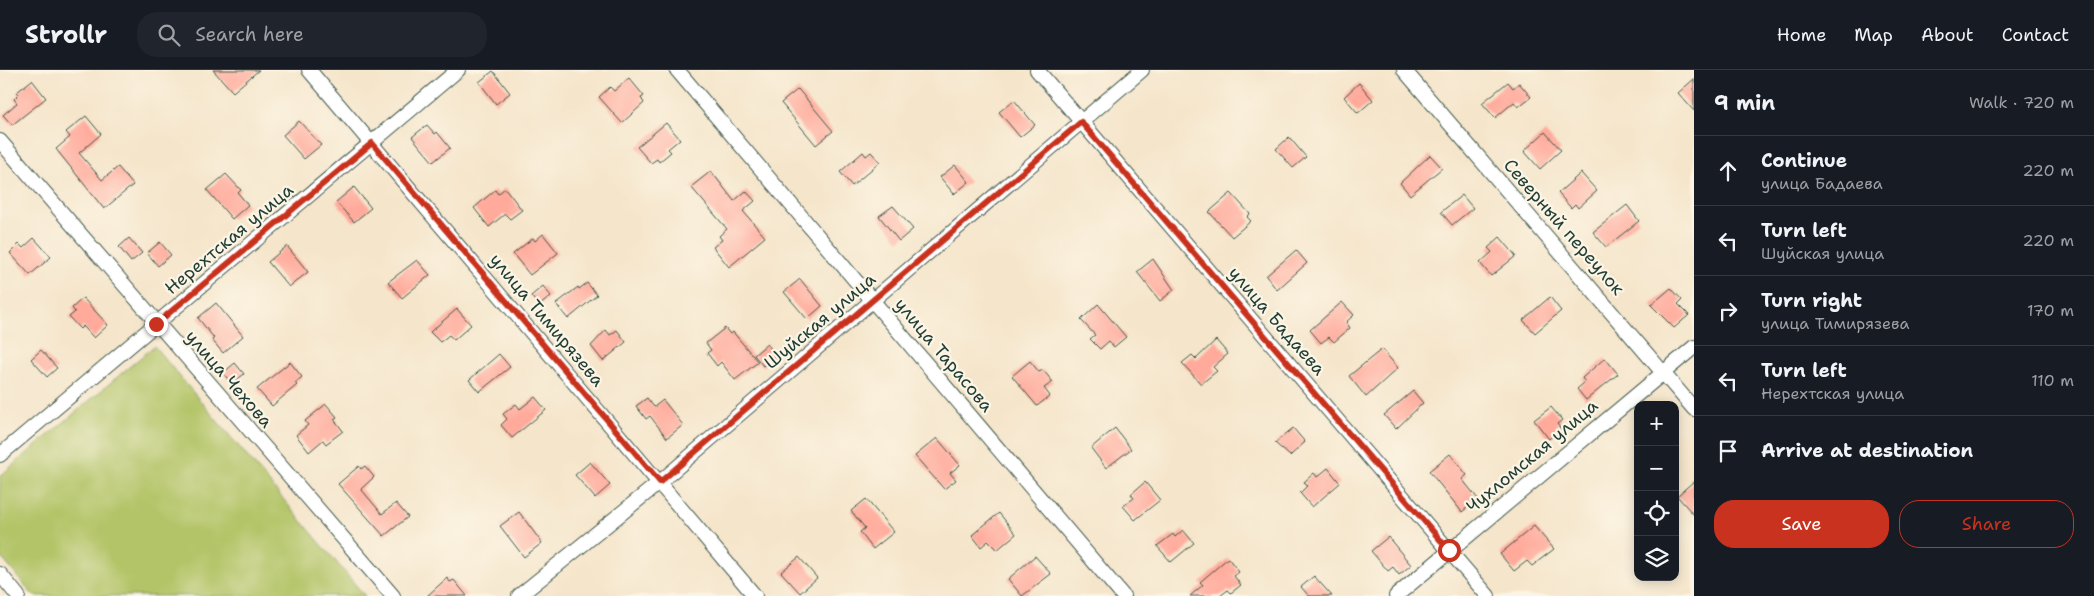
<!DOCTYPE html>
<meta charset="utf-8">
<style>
:root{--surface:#171b24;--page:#20242c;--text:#f1f3f6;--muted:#9ea1a6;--line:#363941;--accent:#c8321e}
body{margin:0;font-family:"Shantell Sans",sans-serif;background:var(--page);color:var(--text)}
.controls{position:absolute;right:15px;bottom:15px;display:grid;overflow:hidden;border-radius:10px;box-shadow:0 2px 12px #0003}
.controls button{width:45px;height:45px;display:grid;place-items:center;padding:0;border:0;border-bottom:1px solid var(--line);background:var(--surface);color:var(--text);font:25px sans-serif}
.stop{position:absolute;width:15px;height:15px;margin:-11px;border:4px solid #c8321e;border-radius:50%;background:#fff}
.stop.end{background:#c8321e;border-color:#fff;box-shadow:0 1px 5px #0008}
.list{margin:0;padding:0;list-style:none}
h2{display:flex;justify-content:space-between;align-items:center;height:65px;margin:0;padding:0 20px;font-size:21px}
h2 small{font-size:16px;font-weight:400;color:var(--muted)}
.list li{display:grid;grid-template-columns:32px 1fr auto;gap:15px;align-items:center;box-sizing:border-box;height:70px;padding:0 20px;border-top:1px solid var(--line)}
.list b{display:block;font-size:19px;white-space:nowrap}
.list p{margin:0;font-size:16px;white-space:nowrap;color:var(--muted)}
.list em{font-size:16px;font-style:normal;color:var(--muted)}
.actions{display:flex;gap:10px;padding:15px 20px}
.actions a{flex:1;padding:11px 0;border:1px solid var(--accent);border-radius:20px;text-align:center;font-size:18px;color:var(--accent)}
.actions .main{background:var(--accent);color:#fff}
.icon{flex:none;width:28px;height:28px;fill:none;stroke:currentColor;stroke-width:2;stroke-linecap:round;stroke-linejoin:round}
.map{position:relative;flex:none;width:1694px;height:526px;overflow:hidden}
header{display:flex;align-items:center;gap:30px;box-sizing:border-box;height:70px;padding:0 25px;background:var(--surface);border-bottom:1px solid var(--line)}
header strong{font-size:24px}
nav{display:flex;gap:28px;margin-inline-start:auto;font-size:18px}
.search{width:350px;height:45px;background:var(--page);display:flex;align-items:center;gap:12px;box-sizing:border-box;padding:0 18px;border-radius:20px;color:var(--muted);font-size:19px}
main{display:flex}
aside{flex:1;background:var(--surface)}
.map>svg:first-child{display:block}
.green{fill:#b3c467;stroke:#69804e}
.building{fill:#ffaa9b}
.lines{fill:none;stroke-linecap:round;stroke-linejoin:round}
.minor-casing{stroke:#3f564a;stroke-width:16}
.minor{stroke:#fff;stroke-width:14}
.route{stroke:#c8321e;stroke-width:6}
.labels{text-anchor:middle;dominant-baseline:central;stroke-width:4.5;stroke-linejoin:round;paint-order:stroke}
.street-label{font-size:18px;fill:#1f3d34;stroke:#fcf5e5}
</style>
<header>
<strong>Strollr</strong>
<div class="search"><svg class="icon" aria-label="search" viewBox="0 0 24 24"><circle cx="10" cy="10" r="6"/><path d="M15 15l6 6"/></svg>Search here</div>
<nav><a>Home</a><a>Map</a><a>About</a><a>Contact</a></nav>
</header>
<main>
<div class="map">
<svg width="1694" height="526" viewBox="0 0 1694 526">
<rect width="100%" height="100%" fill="#fcf5e5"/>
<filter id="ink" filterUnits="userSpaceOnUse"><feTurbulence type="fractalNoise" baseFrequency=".02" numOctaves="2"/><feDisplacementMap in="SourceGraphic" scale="10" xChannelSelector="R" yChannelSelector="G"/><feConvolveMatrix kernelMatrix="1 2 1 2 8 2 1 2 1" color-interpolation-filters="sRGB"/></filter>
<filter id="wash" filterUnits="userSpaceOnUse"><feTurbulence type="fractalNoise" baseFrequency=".0096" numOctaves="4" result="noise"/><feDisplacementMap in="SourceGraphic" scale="20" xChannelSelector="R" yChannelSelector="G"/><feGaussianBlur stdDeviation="1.12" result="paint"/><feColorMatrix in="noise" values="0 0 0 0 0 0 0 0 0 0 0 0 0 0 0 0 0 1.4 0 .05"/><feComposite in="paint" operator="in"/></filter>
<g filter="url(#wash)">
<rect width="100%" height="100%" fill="#f5e5ca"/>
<polygon class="green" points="154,276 365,526 34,526 0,486 0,406"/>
<g id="blocks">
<g class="building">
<polygon points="213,0 259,0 233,22"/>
<polygon points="493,1 510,23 496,34 479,12"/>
<polygon points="629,8 644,26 641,28 644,33 622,53 599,27 610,17 614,21"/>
<polygon points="1694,9 1694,41 1678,23"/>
<polygon points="32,10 46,28 12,55 3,45 17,33 14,29 19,24 17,22"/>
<polygon points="1508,12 1513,18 1519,13 1531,27 1518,37 1514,32 1495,48 1482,33"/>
<polygon points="1359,13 1373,30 1358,43 1344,27"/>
<polygon points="798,19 833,61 816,75 781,33"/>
<polygon points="1014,30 1035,55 1020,67 999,42"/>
<polygon points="86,46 101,64 79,83 102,110 118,97 133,115 104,139 56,79 70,67 66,62"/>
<polygon points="299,51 321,75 304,89 283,65"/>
<polygon points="666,53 680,69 668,79 671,82 659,92 657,89 651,93 637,77"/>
<polygon points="427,55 435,64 437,62 450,78 433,92 412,67"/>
<polygon points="1545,62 1561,80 1540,99 1524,81"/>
<polygon points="1289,67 1306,87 1293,98 1276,79"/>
<polygon points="863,82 866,86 871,82 880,92 852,116 840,102"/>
<polygon points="1430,85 1442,98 1410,125 1400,113"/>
<polygon points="955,95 969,112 954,124 940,107"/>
<polygon points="711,101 734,131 746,121 755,131 743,141 765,167 729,197 713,177 722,170 719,166 727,159 691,117"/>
<polygon points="1581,103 1597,121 1578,138 1575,134 1571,138 1558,123"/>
<polygon points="226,104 241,120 238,123 248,135 232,149 207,120"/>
<polygon points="354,117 371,138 354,152 336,132"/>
<polygon points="505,118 522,140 510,149 505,144 489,157 474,138 495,120 498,124"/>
<polygon points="1231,123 1250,144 1247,147 1251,151 1232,167 1209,142"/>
<polygon points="1462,125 1473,138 1452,155 1441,142"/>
<polygon points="1627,135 1639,151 1606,177 1593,162"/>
<polygon points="893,136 913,159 899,171 879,146"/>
<polygon points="543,164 558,183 530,205 513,184 533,168 535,171"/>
<polygon points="1500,167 1516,186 1491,206 1480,193 1492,182 1488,178"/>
<polygon points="34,168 51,187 30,205 10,183 19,174 23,178"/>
<polygon points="129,168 142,183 131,192 119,177"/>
<polygon points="160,172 171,185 158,196 147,183"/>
<polygon points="287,176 308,202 289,217 268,192"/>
<polygon points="1296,180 1307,193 1277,220 1266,206"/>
<polygon points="1153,189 1174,220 1160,231 1137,202"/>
<polygon points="417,190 430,205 402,228 388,212"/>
<polygon points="800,209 822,236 807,249 784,222"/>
<polygon points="587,213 597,225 568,249 556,234 578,217 579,219"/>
<polygon points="543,216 551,226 539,236 531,226"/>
<polygon points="1671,218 1682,230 1678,234 1689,245 1674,258 1651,235"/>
<polygon points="1550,227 1561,241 1535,263 1523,250"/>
<polygon points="83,228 108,255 94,268 83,256 80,259 69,247 75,242 72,238"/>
<polygon points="1342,232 1354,245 1346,252 1350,258 1334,272 1329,267 1321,273 1310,260"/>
<polygon points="216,233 243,266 223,283 212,270 214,268 198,248"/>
<polygon points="1098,234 1126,267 1114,277 1109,271 1100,279 1090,269 1095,265 1081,250"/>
<polygon points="457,239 471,255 454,270 449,265 440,272 430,262"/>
<polygon points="725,258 730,264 733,262 758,292 735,310 721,292 717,296 707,283 711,280 706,273"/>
<polygon points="606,260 610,265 617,260 626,272 603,291 591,276"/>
<polygon points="1216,270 1228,284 1213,297 1217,301 1201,314 1182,293 1192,285 1196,289"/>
<polygon points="767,274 776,285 763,296 754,285"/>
<polygon points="1382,279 1398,298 1366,327 1349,306"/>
<polygon points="41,280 57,298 47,307 31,289"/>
<polygon points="499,284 510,297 479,322 469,310"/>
<polygon points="1605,288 1618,304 1586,330 1577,319 1585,312 1582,308"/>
<polygon points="1030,291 1039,302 1043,300 1053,312 1044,318 1050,326 1037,336 1012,306"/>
<polygon points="290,292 302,307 295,313 297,315 272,336 257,319"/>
<polygon points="235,293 244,304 232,314 223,303"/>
<polygon points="1413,321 1423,333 1396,359 1384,345"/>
<polygon points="535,327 546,340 512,368 501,355 507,349 503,344 516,334 520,339"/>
<polygon points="647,328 654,337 663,330 683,355 667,368 650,346 646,349 636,336"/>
<polygon points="326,334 337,347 334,349 343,361 326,374 323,370 309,382 296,365 308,355 305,351"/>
<polygon points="1551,337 1562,350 1557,354 1561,359 1549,369 1534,350"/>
<polygon points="1115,358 1131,379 1106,398 1091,378"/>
<polygon points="1293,358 1305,372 1290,386 1275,373"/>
<polygon points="937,368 960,395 950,403 956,410 944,419 915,386"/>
<polygon points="1450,384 1467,405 1462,409 1478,429 1462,442 1429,401"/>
<polygon points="590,392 610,415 595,428 575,405"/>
<polygon points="359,396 361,399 365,396 374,407 361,419 382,444 396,433 408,447 384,466 338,414"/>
<polygon points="1328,398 1340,413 1312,437 1300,423 1307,416 1304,412 1314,403 1317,407"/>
<polygon points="1694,411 1694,445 1677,426"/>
<polygon points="1145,412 1160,430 1135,450 1123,436 1134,428 1131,424"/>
<polygon points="866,429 894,462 873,479 860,462 865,458 851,441"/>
<polygon points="519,442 542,473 524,487 500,456"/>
<polygon points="999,443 1016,464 997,480 988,471 981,477 972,465"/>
<polygon points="1534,456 1554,479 1532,496 1527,491 1514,501 1500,484"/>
<polygon points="1183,460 1194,473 1171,492 1157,476 1173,464 1175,467"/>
<polygon points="1388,467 1411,495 1399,505 1393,497 1388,501 1371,481"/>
<polygon points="1035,486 1051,504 1022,526 1008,509"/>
<polygon points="799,487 817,508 800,523 781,502"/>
<polygon points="1228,488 1239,502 1234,506 1241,515 1231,523 1228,520 1220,526 1190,526 1203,515 1200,512"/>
<polygon points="1314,506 1332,526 1309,526 1301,517"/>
<polygon points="447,508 450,512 454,510 467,526 427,526"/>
</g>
</g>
</g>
<g filter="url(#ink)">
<use href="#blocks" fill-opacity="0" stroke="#3f564a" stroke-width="1"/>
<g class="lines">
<defs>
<g id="minor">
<polyline points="309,0 755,526"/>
<polyline points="677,0 1123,526"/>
<polyline points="1037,0 1488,526"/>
<polyline points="1404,0 1694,339"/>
<polyline points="0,71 393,526"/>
<polyline points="0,385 458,0"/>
<polyline points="0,504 18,526"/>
<polyline points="519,526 660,412 1142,0"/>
<polyline points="1396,526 1694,277"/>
</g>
</defs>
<use href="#minor" class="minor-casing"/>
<use href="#minor" class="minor"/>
</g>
</g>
<g class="lines" filter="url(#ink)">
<polyline class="route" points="156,254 372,73 660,412 1081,52 1449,480"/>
</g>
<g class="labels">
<g class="street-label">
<text transform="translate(1564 157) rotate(49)">Северный переулок</text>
<text transform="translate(229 169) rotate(-40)">Нерехтская улица</text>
<text transform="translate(547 250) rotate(50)">улица Тимирязева</text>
<text transform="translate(820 251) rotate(-40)">Шуйская улица</text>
<text transform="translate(1277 251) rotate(49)">улица Бадаева</text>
<text transform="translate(944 285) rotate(50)">улица Тарасова</text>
<text transform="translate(229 309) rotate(49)">улица Чехова</text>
<text transform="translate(1532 386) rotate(-40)">Чухломская улица</text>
</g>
</g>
</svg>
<div class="controls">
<button>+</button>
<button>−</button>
<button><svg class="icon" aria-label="locate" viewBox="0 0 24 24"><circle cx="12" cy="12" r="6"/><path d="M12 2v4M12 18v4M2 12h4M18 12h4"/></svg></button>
<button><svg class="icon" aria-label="layers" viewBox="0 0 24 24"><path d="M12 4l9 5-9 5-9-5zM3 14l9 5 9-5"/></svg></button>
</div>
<div class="stop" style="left:1449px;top:480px"></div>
<div class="stop end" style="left:156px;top:254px"></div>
</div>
<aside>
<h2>9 min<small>Walk · 720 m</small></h2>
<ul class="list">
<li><svg class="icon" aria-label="ahead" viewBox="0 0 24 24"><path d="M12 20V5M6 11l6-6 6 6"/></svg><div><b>Continue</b><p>улица Бадаева</p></div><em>220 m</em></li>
<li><svg class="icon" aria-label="left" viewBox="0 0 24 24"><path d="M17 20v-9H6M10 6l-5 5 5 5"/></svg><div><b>Turn left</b><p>Шуйская улица</p></div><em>220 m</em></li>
<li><svg class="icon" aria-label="right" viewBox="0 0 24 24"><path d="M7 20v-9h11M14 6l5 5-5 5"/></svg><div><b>Turn right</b><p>улица Тимирязева</p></div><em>170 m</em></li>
<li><svg class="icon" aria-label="left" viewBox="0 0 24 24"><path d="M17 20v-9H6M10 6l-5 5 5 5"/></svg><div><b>Turn left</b><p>Нерехтская улица</p></div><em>110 m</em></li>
<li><svg class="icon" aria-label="arrive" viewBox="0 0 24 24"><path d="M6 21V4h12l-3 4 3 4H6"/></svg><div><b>Arrive at destination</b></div></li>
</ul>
<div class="actions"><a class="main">Save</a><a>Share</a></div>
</aside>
</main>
